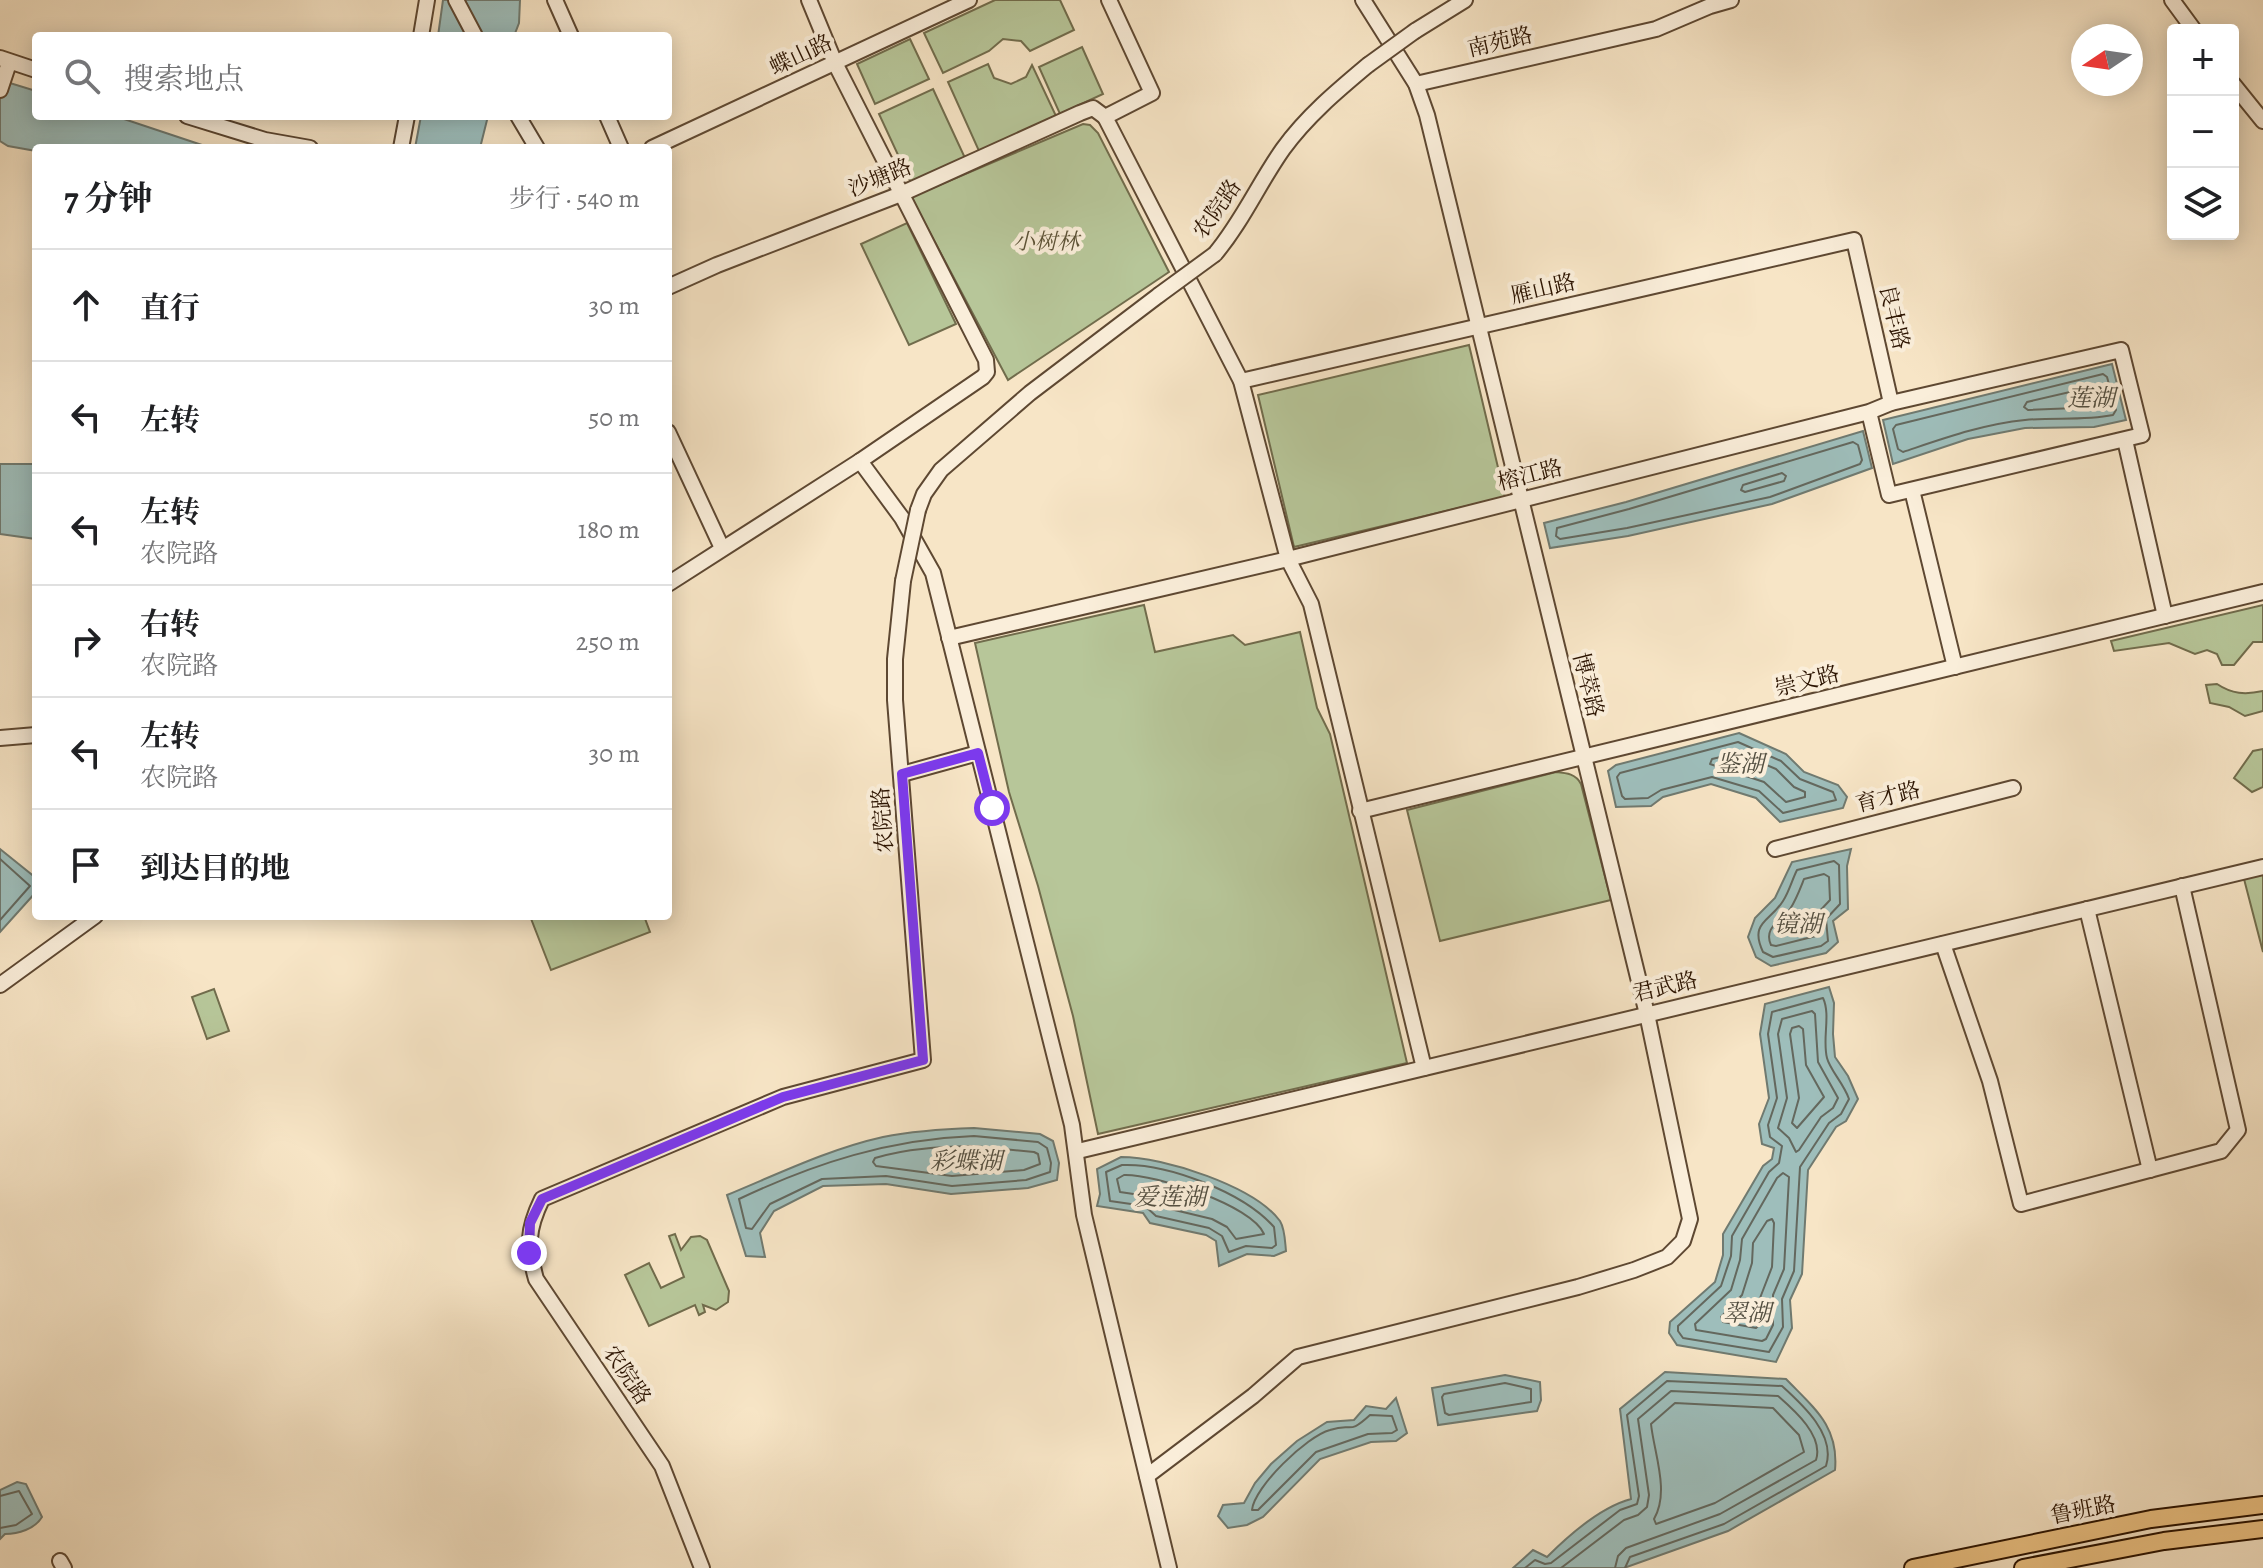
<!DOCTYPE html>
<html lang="zh">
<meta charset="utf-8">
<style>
:root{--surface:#fff;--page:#f6f6f6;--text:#202124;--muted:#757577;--line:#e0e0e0}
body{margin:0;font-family:Alegreya,"Noto Serif SC",serif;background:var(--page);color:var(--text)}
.controls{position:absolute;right:24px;top:24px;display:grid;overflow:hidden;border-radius:8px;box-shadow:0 4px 20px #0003}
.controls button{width:72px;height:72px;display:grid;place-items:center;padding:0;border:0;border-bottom:2px solid var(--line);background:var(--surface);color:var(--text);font:40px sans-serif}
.compass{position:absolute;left:2071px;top:24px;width:72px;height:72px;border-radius:50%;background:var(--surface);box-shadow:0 4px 20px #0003;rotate:257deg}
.stop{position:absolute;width:24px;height:24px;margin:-18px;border:6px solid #7c3aed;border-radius:50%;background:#fff}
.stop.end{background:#7c3aed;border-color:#fff;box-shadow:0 2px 8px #0008}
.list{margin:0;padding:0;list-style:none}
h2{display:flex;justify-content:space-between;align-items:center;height:104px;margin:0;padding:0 32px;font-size:34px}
h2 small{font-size:26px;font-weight:400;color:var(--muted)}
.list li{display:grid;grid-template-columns:52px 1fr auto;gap:24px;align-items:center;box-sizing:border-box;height:112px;padding:0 32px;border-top:2px solid var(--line)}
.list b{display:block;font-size:30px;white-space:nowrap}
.list p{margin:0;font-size:26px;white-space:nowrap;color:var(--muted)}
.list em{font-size:26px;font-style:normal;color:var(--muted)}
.icon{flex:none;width:44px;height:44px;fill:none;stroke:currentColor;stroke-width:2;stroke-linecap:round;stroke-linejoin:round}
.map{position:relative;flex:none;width:2263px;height:1568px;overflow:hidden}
.search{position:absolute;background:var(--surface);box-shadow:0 4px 20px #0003;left:32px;top:32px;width:640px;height:88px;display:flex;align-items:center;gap:20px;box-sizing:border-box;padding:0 28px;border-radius:8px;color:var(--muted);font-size:30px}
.panel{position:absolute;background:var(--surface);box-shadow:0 4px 20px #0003;left:32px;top:144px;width:640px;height:776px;border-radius:8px}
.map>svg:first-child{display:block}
.green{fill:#b7c699;stroke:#716c4c;stroke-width:2}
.water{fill:#9ebebb;stroke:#707a70;stroke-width:2}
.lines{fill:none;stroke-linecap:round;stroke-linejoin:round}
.shore{stroke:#64685e;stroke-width:2}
.minor-casing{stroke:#5e4832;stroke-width:18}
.major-casing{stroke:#2b1300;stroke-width:20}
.minor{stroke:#faeeda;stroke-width:14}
.major{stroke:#ecc283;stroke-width:16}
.minor-bridge-casing{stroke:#5e4832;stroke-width:18;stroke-linecap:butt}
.minor-bridge{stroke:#faeeda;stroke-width:14}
.route{stroke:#7c3aed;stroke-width:10}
.labels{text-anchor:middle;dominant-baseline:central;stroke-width:8;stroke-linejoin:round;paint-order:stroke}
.street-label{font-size:22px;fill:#2b1300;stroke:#faeeda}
.park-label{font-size:22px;font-style:italic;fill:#5c5236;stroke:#faeeda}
.water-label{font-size:24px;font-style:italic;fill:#534f41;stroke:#faeeda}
</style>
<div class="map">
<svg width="2263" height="1568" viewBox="0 0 2263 1568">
<rect width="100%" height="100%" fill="#f7e5c6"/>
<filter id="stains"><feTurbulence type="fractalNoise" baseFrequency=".0025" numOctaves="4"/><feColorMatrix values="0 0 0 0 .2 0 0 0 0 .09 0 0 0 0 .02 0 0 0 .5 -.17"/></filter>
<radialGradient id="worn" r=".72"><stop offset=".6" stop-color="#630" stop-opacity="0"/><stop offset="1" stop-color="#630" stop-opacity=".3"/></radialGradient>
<g class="green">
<polygon points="995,0 1060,0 1074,30 1030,51 1021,41 1003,39 989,51 943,73 924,33"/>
<polygon points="910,39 929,79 875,104 857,64"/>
<polygon points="1082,47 1103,94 1060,114 1039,67"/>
<polygon points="988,64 994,78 1011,84 1026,77 1032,65 1056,116 979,151 948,82"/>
<polygon points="933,89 965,158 911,183 879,114"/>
<polygon points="1083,124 1090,125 1098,133 1169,272 1008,380 911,197"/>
<polygon points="907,223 956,324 909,345 861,244"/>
<polygon points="1469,345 1505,497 1294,547 1258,395"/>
<polygon points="1144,605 1155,652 1233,635 1245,645 1300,632 1317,708 1330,734 1407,1063 1098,1134 1073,1016 1038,886 1009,792 975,643"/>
<polygon points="2263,605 2263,642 2253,642 2234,665 2222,665 2217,654 2207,650 2195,654 2169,643 2114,651 2111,641"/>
<path d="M2217 684C2232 694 2245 695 2263 691V711L2245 716 2229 707 2210 703 2206 685Z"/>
<polygon points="2263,749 2263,787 2252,792 2234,778 2253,751"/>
<path d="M1556 772C1567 773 1576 774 1581 784L1611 900 1440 941 1407 810Z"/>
<polygon points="2263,874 2263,952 2244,879"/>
<polygon points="530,916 644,916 650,932 551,970"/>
<polygon points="214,989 229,1031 207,1039 192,997"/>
<polygon points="675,1234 681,1250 691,1237 700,1236 707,1240 729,1291 728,1302 716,1310 703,1305 705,1312 699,1315 695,1305 649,1326 625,1275 649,1263 661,1288 684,1277 669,1236"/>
</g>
<g class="water">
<polygon points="443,0 520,0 519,23 514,36 438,36"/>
<polygon points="0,80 36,91 36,116 115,116 211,148 36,148 36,151 8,146 0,141"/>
<polygon points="421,116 488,116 480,148 415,148"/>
<polygon points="2112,364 2126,420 2094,427 2025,428 1968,439 1893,464 1883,420"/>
<polygon points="1863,431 1872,468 1772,504 1628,536 1550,548 1544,523 1626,502"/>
<polygon points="0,464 36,464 36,539 0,534"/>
<polygon points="1739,733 1786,754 1804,772 1838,785 1847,797 1843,808 1780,822 1756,798 1711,784 1663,797 1651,806 1616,807 1608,771 1616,765"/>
<polygon points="0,849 36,878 36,892 0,932"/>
<polygon points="1851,849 1847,866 1848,909 1833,921 1838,942 1826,953 1771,966 1756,957 1748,937 1755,918 1775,898 1792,862"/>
<polygon points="1829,987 1834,1003 1833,1034 1835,1057 1848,1076 1858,1099 1846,1121 1836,1127 1808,1170 1802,1274 1790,1300 1792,1328 1776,1362 1677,1345 1669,1333 1670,1322 1715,1282 1723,1255 1723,1234 1763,1166 1772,1159 1774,1148 1762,1144 1759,1124 1769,1098 1760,1034 1765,1004"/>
<path d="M974 1128 1040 1134 1053 1141 1059 1163 1057 1180 1028 1188 951 1194 886 1184 823 1186 774 1211 760 1233 765 1257 746 1256 727 1195C778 1174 829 1149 883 1137 913 1131 943 1129 974 1128Z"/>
<path d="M1121 1157C1164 1157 1254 1186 1280 1221 1285 1229 1285 1242 1286 1251L1274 1256 1247 1254 1219 1266 1216 1241 1206 1235 1150 1223 1143 1213 1097 1206 1100 1194 1097 1169Z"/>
<path d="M1665 1372 1786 1379C1814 1408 1839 1426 1835 1470L1728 1531 1624 1568H1513L1533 1550 1547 1557C1569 1535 1601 1507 1631 1499L1620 1409Z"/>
<polygon points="1505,1375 1540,1382 1541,1400 1537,1411 1438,1425 1432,1388"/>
<polygon points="1396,1398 1407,1433 1396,1441 1371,1442 1320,1459 1263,1517 1247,1525 1228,1528 1218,1516 1223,1505 1244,1503 1255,1483 1271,1464 1297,1441 1327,1422 1354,1420 1366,1406 1386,1409"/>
<path d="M17 1482 26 1484 42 1517C35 1529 18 1534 5 1534L0 1539V1490Z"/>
</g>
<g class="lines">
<g class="shore">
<path d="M2103 374 2107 377 2116 410 2113 415C2083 421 2055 417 2025 420 1983 424 1942 439 1903 452L1898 449 1893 429 1896 425Z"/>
<polygon points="2096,386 2100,388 2103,402 2101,407 2028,410 2024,407 2027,402"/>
<polygon points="1853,442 1858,445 1862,460 1860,464 1770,497 1627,528 1560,539 1556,536 1557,528 1629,509"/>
<polygon points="1782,473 1786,476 1784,481 1745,492 1741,490 1743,485"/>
<polygon points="1738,742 1781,761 1800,779 1833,792 1836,800 1783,813 1759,791 1712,777 1661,790 1648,798 1625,799 1622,796 1617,777 1620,773"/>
<polygon points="1738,753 1776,769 1794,787 1805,792 1805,797 1786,802 1764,782 1710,764 1712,759"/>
<polyline points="0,859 30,886 0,920"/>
<path d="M1834 861 1839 865 1840 904 1826 919 1828 941 1821 946 1773 957 1763 952C1749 922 1770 922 1783 901 1789 892 1792 880 1797 870Z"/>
<path d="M1824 874 1829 877 1830 900 1816 915V936L1776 946 1771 945C1763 927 1781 922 1790 909 1796 900 1800 889 1804 879Z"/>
<path d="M1823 998C1831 1015 1822 1039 1827 1058 1830 1070 1844 1084 1849 1099L1841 1114 1829 1123 1800 1167 1794 1271 1782 1299 1783 1327 1769 1352 1683 1338 1678 1331V1326L1721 1286 1731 1256 1732 1236 1769 1172 1779 1163 1782 1146 1770 1137 1768 1125 1777 1098 1768 1034 1772 1012Z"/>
<polygon points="1812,1011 1815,1014 1818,1062 1838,1098 1833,1108 1821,1117 1799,1150 1796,1152 1789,1138 1778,1128 1787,1098 1778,1034 1782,1019"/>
<polygon points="1799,1026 1803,1029 1806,1065 1824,1097 1797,1128 1792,1123 1799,1098 1790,1034 1792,1028"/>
<path d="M974 1136 1038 1142 1047 1148 1051 1163 1050 1172 1026 1180 952 1186 886 1176 822 1179 770 1204 752 1229 746 1228 739 1199C815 1163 890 1139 974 1136Z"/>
<path d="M974 1146 1034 1152 1038 1154 1040 1164 1024 1170 952 1176 876 1166 873 1162 875 1158C907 1148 941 1147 974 1146Z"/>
<path d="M1122 1165C1168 1163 1244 1193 1274 1227L1276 1245 1272 1248 1246 1246 1229 1252 1222 1236 1209 1228 1156 1216 1145 1206 1110 1201 1106 1172Z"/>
<polygon points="1783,1173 1789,1177 1784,1269 1773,1295 1773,1325 1766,1339 1762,1341 1696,1330 1695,1324 1731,1290 1740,1260 1742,1239 1777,1178"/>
<path d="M1124 1175C1155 1174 1252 1205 1264 1234L1236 1239 1227 1227 1212 1219 1162 1207 1147 1196 1120 1192 1117 1179Z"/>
<polygon points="1772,1219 1774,1223 1772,1267 1760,1298 1761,1323 1756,1328 1723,1322 1721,1317 1742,1295 1752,1263 1753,1243 1767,1221"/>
<polygon points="1505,1383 1531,1389 1531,1402 1449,1415 1445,1413 1442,1397 1444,1394"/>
<path d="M1675 1403 1773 1408 1799 1435 1804 1452 1715 1503 1656 1524 1654 1519C1670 1492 1654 1453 1651 1424Z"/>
<path d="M1370 1415 1392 1416 1397 1430 1392 1433 1368 1434 1316 1452 1258 1510H1252C1254 1487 1307 1436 1330 1430 1354 1422 1347 1436 1370 1415Z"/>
<polyline points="0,1496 19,1491 32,1514 16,1525 0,1528"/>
<path d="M1525 1568 1535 1560 1545 1564 1551 1563 1620 1510 1637 1504 1639 1496 1627 1415 1667 1381 1782 1386C1803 1405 1836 1435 1826 1466L1724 1524 1630 1557 1625 1568"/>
<path d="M1561 1568 1624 1520 1638 1515 1647 1507 1649 1495 1638 1419 1671 1391 1778 1396C1794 1410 1824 1436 1816 1460L1720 1514 1626 1548 1618 1556 1615 1568"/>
</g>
<defs>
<g id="minor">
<polyline points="456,0 475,36"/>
<polyline points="555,0 571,36"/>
<polyline points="1109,0 1152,93 1105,117 1241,381 1288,559 1311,604 1424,1068"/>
<polyline points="2172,0 2194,30"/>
<polyline points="1415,31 1465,0"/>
<polyline points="421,36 427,0"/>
<polyline points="0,58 36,70"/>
<polyline points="1416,84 1656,29 1710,6 1731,0"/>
<polyline points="2233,84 2263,121"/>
<polyline points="0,90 9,63"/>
<polyline points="187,116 265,140 310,148"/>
<polyline points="518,116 537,148"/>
<polyline points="607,116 621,148"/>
<polyline points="401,148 407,116"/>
<polyline points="652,148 969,0"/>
<path d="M1215 254C1242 222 1259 183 1283 149 1307 116 1337 91 1368 65"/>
<polyline points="668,287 717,265 901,194 1080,113 1093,108 1105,117"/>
<polyline points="1241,381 1854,240 1891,403"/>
<polyline points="668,432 722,548"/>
<polyline points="2125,440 2165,616"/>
<polyline points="860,461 902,518 933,573 1072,1125 1084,1215 1169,1568"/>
<polyline points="1912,490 1955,667"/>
<polyline points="918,510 924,494 941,470 1030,393 1159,295"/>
<polyline points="668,584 860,461 983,377 987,372 986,360 835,63 809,0"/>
<polyline points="949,638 1288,559 1869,412 1891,403 2121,350 2142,435 1889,495 1869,412"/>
<polyline points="0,738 36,735"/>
<polyline points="902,774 978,753"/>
<polyline points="1360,811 2263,592"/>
<polyline points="1775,849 2013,788"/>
<polyline points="2087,909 2150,1170"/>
<polyline points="1943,944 1990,1081 2021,1204 2221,1151 2238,1130 2182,886"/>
<polyline points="0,985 95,916"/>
<polyline points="1078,1151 2263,867"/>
<polyline points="1147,1476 1253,1396 1298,1357 1578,1287 1634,1270 1667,1257 1683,1241 1690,1219 1647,1014 1427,115 1416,84 1363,0"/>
<polyline points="60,1561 64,1568"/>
<path d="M702 1568 662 1466 536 1279C527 1246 527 1230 542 1199L783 1097 923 1060 895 700V659L903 581"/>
</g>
<g id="major">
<polyline points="1913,1568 2151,1519 2263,1505"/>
<polyline points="2023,1568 2164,1541 2263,1529"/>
</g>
</defs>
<use href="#minor" class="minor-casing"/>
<use href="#major" class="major-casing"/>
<use href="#minor" class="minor"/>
<use href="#major" class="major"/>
<defs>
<g id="minor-bridge">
<polyline points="1368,65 1415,31"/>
<polyline points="1159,295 1215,254"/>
<polyline points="903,581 918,510"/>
</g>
</defs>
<use href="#minor-bridge" class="minor-bridge-casing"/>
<use href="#minor-bridge" class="minor-bridge"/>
</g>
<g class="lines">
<polyline class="route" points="529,1253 530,1223 542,1199 783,1097 923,1060 902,774 978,753 992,808"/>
</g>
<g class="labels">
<g class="street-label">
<text transform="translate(1500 42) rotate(-13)">南苑路</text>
<text transform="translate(801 55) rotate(-25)">蝶山路</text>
<text transform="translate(880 178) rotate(-22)">沙塘路</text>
<text transform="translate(1217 209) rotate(-55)">农院路</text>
<text transform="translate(1543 289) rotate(-13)">雁山路</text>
<text transform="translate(1894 317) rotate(77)">良丰路</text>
<text transform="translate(1530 475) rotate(-14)">榕江路</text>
<text transform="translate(1807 681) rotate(-14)">崇文路</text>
<text transform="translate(1588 685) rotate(76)">博萃路</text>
<text transform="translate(1888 797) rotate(-14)">育才路</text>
<text transform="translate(883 820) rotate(-94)">农院路</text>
<text transform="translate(1665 987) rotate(-13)">君武路</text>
<text transform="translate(627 1375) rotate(56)">农院路</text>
<text transform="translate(2083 1510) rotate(-11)">鲁班路</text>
</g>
<g class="park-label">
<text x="1046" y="242">小树林</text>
</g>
<g class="water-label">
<text x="2091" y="398">莲湖</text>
<text x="1740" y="764">鉴湖</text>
<text x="1798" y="924">镜湖</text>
<text x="966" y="1161">彩蝶湖</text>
<text x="1170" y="1197">爱莲湖</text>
<text x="1747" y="1313">翠湖</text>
</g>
</g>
<rect width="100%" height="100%" filter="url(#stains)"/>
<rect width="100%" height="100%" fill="url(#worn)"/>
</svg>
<div class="controls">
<button>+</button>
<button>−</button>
<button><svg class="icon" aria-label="layers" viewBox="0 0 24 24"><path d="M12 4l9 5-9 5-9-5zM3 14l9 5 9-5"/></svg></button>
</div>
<svg class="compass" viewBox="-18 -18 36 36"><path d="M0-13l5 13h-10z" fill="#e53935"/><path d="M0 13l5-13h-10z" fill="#757577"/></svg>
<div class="stop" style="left:992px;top:808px"></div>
<div class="stop end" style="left:529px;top:1253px"></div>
<div class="search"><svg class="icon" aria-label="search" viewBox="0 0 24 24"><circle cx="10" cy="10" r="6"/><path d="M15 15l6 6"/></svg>搜索地点</div>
<section class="panel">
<h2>7 分钟<small>步行 · 540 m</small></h2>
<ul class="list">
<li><svg class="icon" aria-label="ahead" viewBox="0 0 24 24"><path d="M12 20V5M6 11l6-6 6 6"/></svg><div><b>直行</b></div><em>30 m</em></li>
<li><svg class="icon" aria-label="left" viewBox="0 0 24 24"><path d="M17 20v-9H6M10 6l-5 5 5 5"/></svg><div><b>左转</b></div><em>50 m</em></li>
<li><svg class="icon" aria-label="left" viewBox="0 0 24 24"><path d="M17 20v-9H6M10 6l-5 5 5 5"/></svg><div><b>左转</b><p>农院路</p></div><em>180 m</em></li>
<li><svg class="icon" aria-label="right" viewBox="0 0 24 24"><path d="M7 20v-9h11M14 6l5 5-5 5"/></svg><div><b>右转</b><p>农院路</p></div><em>250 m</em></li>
<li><svg class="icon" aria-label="left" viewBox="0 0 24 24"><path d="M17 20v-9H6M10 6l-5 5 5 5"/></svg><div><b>左转</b><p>农院路</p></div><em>30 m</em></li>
<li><svg class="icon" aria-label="arrive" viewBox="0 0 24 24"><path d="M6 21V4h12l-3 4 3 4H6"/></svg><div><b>到达目的地</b></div></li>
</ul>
</section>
</div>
